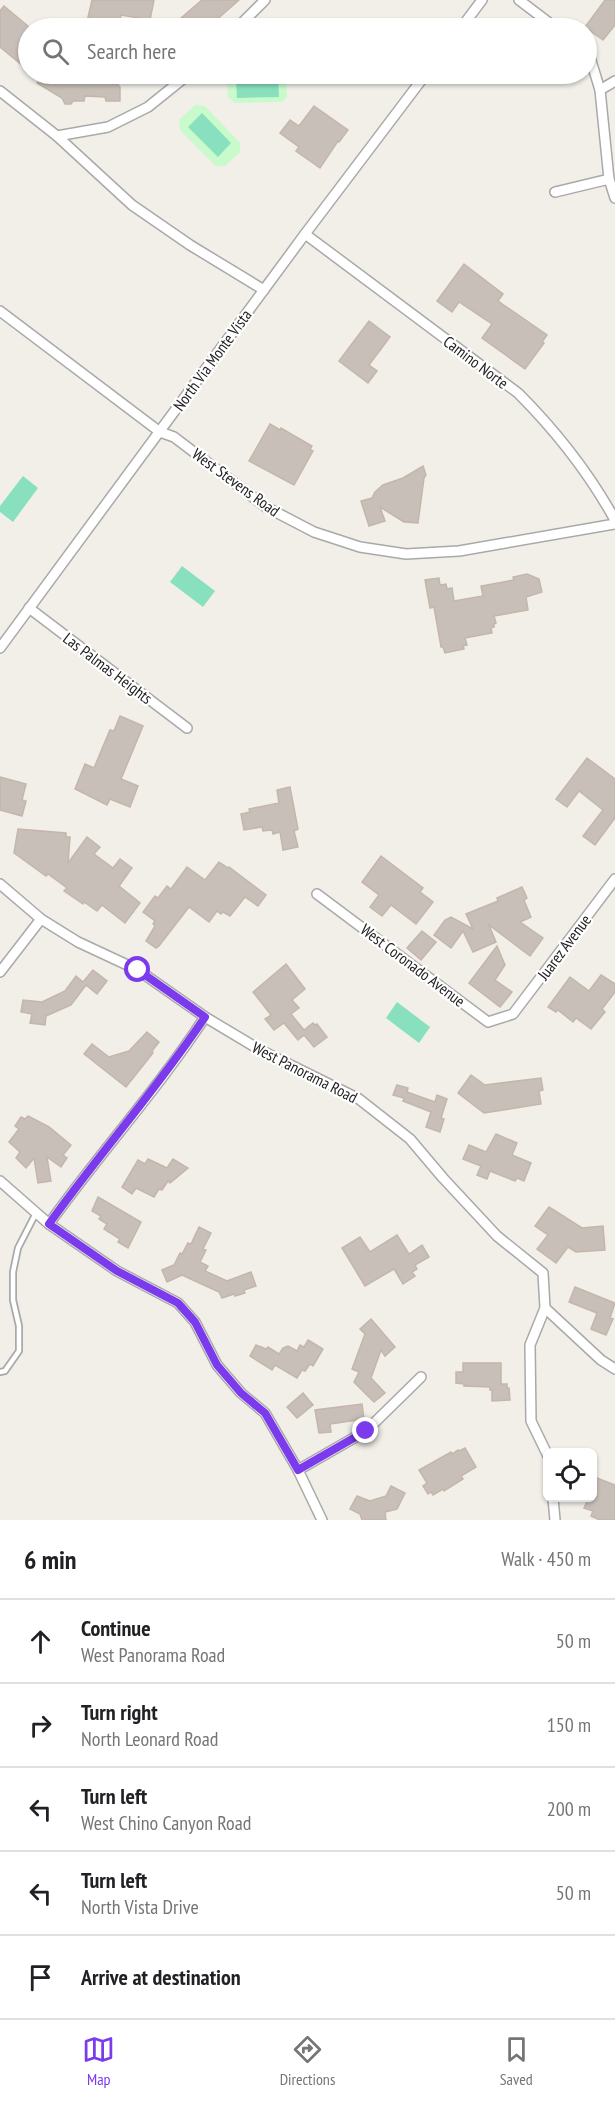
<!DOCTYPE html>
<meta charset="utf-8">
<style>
:root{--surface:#fff;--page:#f6f6f6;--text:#202124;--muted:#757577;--line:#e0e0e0;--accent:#7c3aed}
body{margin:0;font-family:"PT Sans Narrow",sans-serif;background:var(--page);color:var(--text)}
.controls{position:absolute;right:18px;bottom:18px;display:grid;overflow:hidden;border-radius:9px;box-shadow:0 2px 4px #0004}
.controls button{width:54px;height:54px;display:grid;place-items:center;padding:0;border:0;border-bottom:2px solid var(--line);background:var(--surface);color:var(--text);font:30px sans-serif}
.stop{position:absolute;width:18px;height:18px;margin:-14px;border:4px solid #7c3aed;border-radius:50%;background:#fff}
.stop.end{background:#7c3aed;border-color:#fff;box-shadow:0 2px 6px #0008}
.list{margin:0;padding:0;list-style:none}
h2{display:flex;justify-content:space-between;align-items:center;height:78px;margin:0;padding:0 24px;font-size:26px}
h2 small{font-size:20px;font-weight:400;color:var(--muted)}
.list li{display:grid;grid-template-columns:39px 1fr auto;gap:18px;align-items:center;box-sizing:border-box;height:84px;padding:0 24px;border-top:2px solid var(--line)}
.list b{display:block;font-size:22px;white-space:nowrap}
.list p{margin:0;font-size:20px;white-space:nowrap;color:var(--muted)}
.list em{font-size:20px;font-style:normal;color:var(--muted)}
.icon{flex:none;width:33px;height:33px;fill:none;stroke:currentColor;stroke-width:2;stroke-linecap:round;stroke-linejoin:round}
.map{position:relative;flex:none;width:615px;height:1520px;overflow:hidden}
.search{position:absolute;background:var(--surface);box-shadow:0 2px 4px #0004;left:18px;right:18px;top:18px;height:66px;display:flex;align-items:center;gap:15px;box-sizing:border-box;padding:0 21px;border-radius:33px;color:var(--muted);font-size:22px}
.sheet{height:498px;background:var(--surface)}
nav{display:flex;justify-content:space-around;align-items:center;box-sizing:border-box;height:84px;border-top:2px solid var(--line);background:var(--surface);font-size:16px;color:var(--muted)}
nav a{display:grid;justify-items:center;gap:3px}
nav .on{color:var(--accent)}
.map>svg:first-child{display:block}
.park{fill:#c8facc}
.pitch{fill:#88e0be}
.building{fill:#c7bfb8;stroke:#c4b6ab;stroke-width:1.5}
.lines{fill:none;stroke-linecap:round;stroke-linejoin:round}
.lane-casing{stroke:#a9a9a9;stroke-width:8}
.street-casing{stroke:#a9a9a9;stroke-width:12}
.lane{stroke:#fff;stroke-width:4.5}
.street{stroke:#fff;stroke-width:9}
.route{stroke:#7c3aed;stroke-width:8}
.labels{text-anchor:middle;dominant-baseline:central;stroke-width:4.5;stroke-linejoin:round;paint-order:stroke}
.street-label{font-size:16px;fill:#222;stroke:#fff}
</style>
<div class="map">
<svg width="615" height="1520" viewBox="0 0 615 1520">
<rect width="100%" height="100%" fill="#f2efe9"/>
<g class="park">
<polygon points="231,74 280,74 286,80 287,97 282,102 235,103 228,97 227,78"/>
<polygon points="195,105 205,106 240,143 240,152 225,166 216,166 180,130 179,120"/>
</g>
<g class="pitch">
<polygon points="278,77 279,97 237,98 236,79"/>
<polygon points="202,113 231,143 218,157 188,127"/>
<polygon points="23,476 38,488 13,522 0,512 0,506"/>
<polygon points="182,566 215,591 203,607 170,582"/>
<polygon points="397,1002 430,1027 419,1043 386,1018"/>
</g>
<g class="building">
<polygon points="92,0 154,0 150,20 121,15 119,28 97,28 86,26"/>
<polygon points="202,0 239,0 207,28 190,28 181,18"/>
<polygon points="605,0 615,0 615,25 603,40 585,27"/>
<polygon points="4,6 28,26 28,70 0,47 0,11"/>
<polygon points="44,74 66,74 69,77 85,78 85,74 101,75 102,80 114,80 120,87 120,101 106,101 105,97 85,96 84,101 73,101 71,104 65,104 62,98 37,83"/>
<polygon points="314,106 348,130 339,142 338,141 320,168 296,151 299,147 280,133 290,120 299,126"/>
<polygon points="464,264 503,294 498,301 547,335 542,342 544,343 525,369 482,338 492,324 459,302 452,312 437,301"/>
<polygon points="369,321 390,337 369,365 377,371 368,383 339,361"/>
<polygon points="270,424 280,430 281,428 312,446 310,450 313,451 294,485 249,461"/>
<polygon points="423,466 426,475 424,478 418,523 404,522 380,507 385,521 369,526 361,501 372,498 375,492 383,485 403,478"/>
<polygon points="527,574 539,579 542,592 526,597 528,610 494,616 496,623 494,624 494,627 491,628 492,633 465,638 467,645 463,646 464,649 445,653 443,647 441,647 434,607 430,608 425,580 439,578 440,585 446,584 447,589 452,588 454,601 483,596 481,586 514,580 513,577"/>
<polygon points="120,716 143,726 121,779 138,786 130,807 110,799 107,805 75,789 85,764 94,768 110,730 114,731"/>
<polygon points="587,758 615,779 615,818 595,845 583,836 603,810 579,791 567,807 556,799"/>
<polygon points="0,777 26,784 22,800 26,801 22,816 0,810"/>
<polygon points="290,787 298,829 294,831 298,847 283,850 280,832 273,834 272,830 263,831 262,827 244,830 241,814 250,812 249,809 279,803 277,790"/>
<polygon points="18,829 66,833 66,837 70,837 68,863 87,837 100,847 94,854 113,868 120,859 132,868 119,886 140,903 125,923 102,905 97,911 84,902 83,904 64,891 67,888 48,874 46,876 14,853"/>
<polygon points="381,856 423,888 420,892 433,902 416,924 391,905 382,916 370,907 379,895 362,882"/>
<polygon points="219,862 228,868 229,867 266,895 258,906 245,897 230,916 223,912 221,914 217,911 209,922 189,907 159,946 156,948 146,941 155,926 153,924 155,921 143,912 155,896 158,898 167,886 171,889 187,867 205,880"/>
<polygon points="522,887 527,898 524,900 531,917 520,922 543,938 530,956 489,925 496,942 473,952 463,931 451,948 434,935 445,920 451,917 473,929 466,914 498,901 497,898"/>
<polygon points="422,931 436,942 421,960 407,948"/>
<polygon points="497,946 505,965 495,980 512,992 500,1007 469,983"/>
<polygon points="286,964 305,989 292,1000 299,1008 291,1014 304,1030 313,1023 315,1025 317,1024 327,1037 314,1047 304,1035 298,1040 284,1023 274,1030 265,1019 271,1015 253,992"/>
<polygon points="93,970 107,981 97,994 86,985 71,1005 46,1016 45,1025 30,1023 32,1014 21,1012 23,1000 42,1002 65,991 76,976 83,982"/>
<polygon points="601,975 615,984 615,992 602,1009 605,1012 591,1029 576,1018 573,1022 558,1010 556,1012 548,1007 570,977 589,991"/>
<polygon points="147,1032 159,1042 152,1051 153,1053 126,1087 84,1054 92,1044 109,1057 129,1051"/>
<polygon points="471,1075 485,1085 541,1078 543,1090 539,1091 541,1104 484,1113 458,1093"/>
<polygon points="397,1085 408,1088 407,1092 435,1102 437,1095 447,1099 441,1118 444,1119 440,1132 426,1127 431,1112 403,1101 404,1098 393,1095"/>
<polygon points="28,1116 49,1127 71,1145 63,1155 67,1158 61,1167 47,1157 51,1181 38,1183 34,1158 26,1168 16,1158 20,1152 9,1142 19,1129 15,1126 21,1117 25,1119"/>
<polygon points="496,1134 517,1143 512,1155 531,1163 524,1181 517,1178 515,1181 490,1171 487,1179 477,1175 481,1166 463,1159 469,1145 486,1152"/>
<polygon points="148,1159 167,1168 173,1159 188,1168 170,1183 168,1181 162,1190 159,1189 154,1197 136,1188 132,1194 122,1187 138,1160 145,1164"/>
<polygon points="98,1197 141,1222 128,1248 118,1242 120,1239 104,1229 107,1224 99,1219 101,1216 92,1211"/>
<polygon points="549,1207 582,1228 603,1226 605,1250 576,1252 568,1247 556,1263 537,1249 548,1235 535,1226"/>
<polygon points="199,1227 211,1233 203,1249 206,1250 200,1262 208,1266 205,1271 227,1281 251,1272 256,1286 244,1290 245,1293 235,1296 234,1294 222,1298 219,1292 182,1275 167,1282 162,1270 174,1265 180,1253 182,1254 188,1243 191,1244"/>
<polygon points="397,1235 409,1254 422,1245 429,1257 415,1265 417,1269 412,1272 415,1276 403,1284 394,1269 365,1286 342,1248 360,1237 370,1252"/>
<polygon points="575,1287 615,1303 610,1318 613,1319 606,1335 591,1329 597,1313 569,1302"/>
<polygon points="371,1319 395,1347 385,1356 381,1350 371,1378 385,1393 374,1402 354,1382 359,1372 352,1369 365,1334 360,1329"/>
<polygon points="308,1340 323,1349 313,1366 310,1364 305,1371 302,1370 297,1378 275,1365 272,1370 250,1356 256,1345 266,1349 268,1347 279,1354 283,1348 288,1346 297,1351 300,1345 304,1347"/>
<polygon points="463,1363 501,1363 501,1384 507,1384 507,1388 509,1388 510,1400 492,1401 492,1390 490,1390 490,1387 464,1386 464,1384 456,1383 456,1372 463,1372"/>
<polygon points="303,1393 313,1405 297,1418 287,1407"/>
<polygon points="362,1404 364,1419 330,1424 331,1432 319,1433 315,1410"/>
<polygon points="465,1448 476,1467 461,1476 463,1479 444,1491 443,1489 433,1495 431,1492 428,1494 423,1486 427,1483 419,1470 451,1452 452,1454 458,1450 459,1451"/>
<polygon points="597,1478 615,1485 615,1520 600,1520 591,1516 593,1511 584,1508 589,1497 592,1497 592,1490"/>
<polygon points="391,1486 405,1493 397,1509 385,1512 386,1520 362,1520 360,1514 350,1509 357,1496 370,1501 386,1496"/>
</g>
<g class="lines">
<defs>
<polyline id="lane" points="0,1372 5,1371 19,1351 19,1326 13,1300 13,1272 18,1248 36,1213"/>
<g id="street">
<polyline points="519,0 556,28"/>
<polyline points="237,28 265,0"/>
<polyline points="461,28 482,0"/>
<polyline points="586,52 589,54 600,90 609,179 615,198"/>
<polyline points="600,90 615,81"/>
<polyline points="0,91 57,136 132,205 190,245 264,290"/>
<polyline points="57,136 108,127 148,107 189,74"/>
<polyline points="555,192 609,179"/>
<path d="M305 234 518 393C556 431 589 473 615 520"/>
<polyline points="0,311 160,432 174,437 266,507 314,532 360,547 406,554 459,551 615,524"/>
<polyline points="29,608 187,728"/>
<polyline points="0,648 305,234 426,74"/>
<polyline points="0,884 41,919 78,942 138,970 205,1017 262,1051 359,1099 410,1139 443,1178 497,1236 543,1273 545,1308 530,1345 531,1421 548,1456"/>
<polyline points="317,894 488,1022 513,1014 615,879"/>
<polyline points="0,972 41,919"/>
<polyline points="0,1181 49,1224 117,1271 178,1303 195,1322 217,1365 241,1393 265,1413 298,1470 322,1520"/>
<path d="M49 1224C99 1154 158 1089 205 1017"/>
<polyline points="545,1308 601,1360 615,1369"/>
<polyline points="298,1470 366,1431 421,1377"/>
<polyline points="553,1498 555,1520"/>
</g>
</defs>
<use href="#lane" class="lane-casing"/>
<use href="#street" class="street-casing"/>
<use href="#lane" class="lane"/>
<use href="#street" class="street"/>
</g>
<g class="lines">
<path class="route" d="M138 970 205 1017C157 1089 99 1154 49 1224L117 1271 178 1303 195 1322 217 1365 241 1393 265 1413 298 1470 366 1431"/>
</g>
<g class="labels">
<g class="street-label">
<text transform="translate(212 360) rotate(-54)">North Via Monte Vista</text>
<text transform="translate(476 362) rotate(37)">Camino Norte</text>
<text transform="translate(236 482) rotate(36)">West Stevens Road</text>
<text transform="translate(108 668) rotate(37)">Las Palmas Heights</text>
<text transform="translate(564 947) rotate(-53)">Juarez Avenue</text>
<text transform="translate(413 965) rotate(37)">West Coronado Avenue</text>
<text transform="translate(305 1072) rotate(27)">West Panorama Road</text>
</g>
</g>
</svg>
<div class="controls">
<button><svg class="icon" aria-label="locate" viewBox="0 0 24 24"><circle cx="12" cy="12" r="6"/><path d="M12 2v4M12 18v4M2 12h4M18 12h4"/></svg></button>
</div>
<div class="stop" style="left:138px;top:970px"></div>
<div class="stop end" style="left:366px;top:1431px"></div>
<div class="search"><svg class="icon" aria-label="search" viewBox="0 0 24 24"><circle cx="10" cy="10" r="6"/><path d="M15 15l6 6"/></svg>Search here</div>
</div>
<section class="sheet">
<h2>6 min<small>Walk · 450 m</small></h2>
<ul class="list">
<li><svg class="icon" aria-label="ahead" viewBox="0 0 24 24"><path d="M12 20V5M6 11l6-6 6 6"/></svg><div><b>Continue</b><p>West Panorama Road</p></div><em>50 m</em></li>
<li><svg class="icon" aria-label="right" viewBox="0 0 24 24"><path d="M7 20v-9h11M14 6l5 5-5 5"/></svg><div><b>Turn right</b><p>North Leonard Road</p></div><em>150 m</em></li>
<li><svg class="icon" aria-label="left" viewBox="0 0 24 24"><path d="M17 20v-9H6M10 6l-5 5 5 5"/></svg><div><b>Turn left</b><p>West Chino Canyon Road</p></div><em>200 m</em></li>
<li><svg class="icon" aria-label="left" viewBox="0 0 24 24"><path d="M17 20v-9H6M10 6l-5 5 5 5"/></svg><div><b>Turn left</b><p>North Vista Drive</p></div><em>50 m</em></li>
<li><svg class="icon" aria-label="arrive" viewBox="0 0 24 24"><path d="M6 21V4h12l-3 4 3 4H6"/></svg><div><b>Arrive at destination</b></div></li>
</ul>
</section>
<nav>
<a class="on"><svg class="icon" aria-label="map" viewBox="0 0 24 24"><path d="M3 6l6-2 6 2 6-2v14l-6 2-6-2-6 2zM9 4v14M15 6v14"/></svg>Map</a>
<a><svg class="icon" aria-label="directions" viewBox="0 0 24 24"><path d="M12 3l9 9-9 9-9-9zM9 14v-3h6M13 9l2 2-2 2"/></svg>Directions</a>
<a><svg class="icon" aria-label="saved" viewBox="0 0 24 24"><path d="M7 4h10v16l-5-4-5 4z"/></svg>Saved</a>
</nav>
